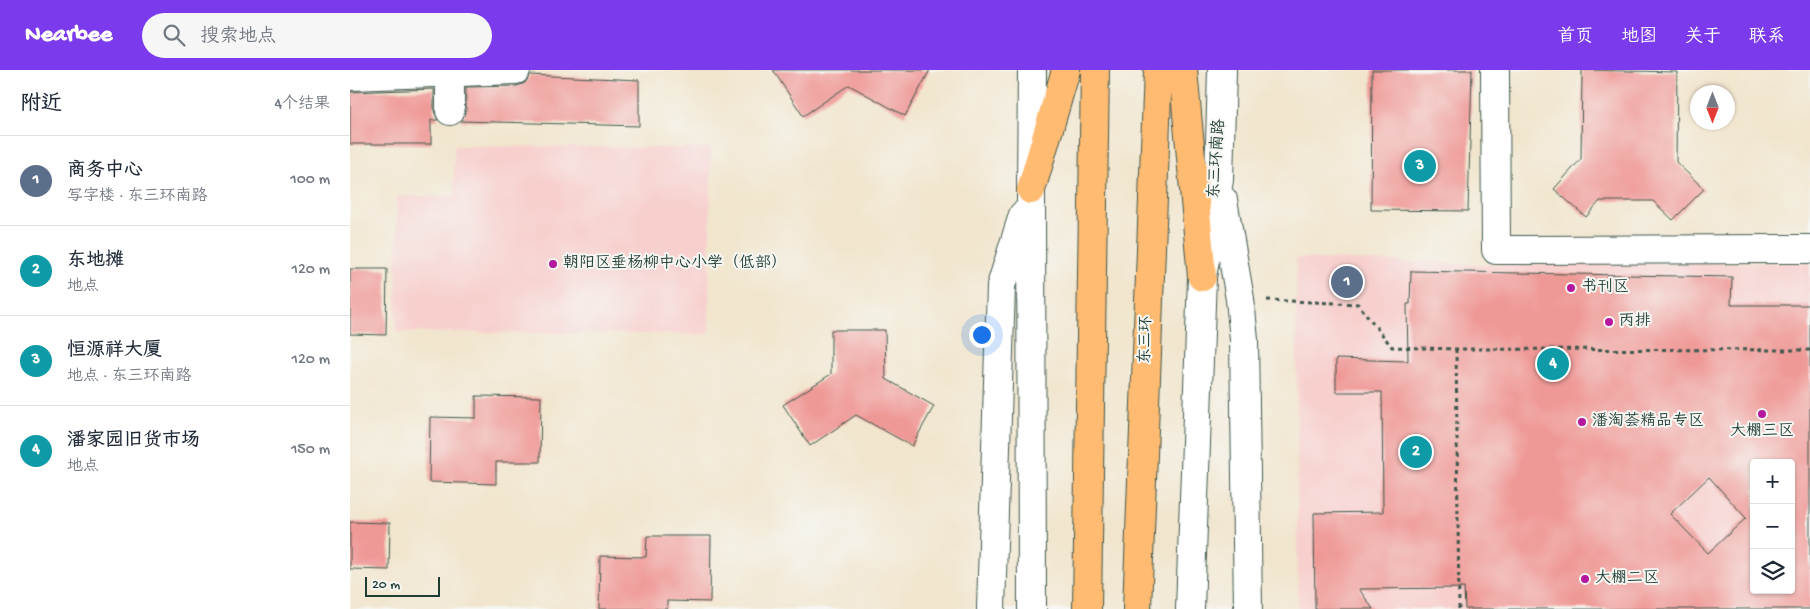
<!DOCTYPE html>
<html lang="zh">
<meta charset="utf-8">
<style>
:root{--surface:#fff;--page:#f6f6f7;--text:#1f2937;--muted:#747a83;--line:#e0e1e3;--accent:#7c3aed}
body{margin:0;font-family:"Gochi Hand","LXGW WenKai TC",sans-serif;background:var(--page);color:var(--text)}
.controls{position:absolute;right:15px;bottom:15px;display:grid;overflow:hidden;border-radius:5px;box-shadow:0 1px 4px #0004}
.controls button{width:45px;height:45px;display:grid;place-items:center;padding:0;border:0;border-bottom:1px solid var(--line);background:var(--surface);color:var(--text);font:25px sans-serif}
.compass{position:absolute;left:1340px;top:15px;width:45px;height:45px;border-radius:50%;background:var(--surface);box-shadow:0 1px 4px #0004;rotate:180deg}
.scale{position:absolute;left:15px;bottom:12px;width:75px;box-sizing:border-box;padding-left:5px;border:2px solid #1f3d34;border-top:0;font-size:14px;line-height:18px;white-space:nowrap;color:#1f3d34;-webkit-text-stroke:4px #f6f6f2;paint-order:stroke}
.you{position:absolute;left:631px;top:264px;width:18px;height:18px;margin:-12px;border:4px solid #fff;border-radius:50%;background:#1a73e8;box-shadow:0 0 0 8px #1a73e833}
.badge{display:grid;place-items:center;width:32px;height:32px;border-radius:50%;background:var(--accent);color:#fff;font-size:16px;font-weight:700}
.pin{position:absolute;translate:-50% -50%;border:2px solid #fff;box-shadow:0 1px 5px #0006}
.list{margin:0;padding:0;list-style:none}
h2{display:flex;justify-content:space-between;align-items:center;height:65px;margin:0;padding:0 20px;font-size:21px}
h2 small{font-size:16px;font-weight:400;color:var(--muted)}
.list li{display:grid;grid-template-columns:32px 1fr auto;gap:15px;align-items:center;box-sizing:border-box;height:90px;padding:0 20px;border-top:1px solid var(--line)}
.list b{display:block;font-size:19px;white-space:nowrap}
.list p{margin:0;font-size:16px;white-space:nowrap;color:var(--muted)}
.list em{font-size:16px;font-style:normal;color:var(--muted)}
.icon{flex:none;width:28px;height:28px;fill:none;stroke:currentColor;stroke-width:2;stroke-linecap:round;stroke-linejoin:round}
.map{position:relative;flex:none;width:1460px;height:539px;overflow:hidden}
header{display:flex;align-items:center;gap:30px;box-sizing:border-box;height:70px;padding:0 25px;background:var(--accent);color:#fff}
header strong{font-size:24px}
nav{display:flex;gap:28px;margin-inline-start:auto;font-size:18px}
.search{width:350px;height:45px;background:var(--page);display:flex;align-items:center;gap:12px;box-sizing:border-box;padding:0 18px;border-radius:28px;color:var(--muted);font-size:19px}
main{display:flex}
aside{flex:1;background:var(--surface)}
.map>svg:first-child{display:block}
.built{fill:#f7d0ce;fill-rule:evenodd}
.building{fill:#ef9996;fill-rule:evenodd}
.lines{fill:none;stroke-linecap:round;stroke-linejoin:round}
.minor-casing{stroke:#3e564b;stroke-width:30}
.highway-casing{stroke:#3e564b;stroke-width:30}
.path{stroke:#3e564b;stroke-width:3;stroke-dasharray:4 4;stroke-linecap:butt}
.minor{stroke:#fff;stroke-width:28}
.highway{stroke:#ffbb71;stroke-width:28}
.poi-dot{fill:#b5179e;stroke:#f6f6f2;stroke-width:2}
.labels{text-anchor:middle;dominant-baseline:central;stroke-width:4;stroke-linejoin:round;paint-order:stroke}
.street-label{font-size:16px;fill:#1f3d34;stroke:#f6f6f2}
.poi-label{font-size:16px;fill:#1f3d34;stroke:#f6f6f2;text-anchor:start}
</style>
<header>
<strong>Nearbee</strong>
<div class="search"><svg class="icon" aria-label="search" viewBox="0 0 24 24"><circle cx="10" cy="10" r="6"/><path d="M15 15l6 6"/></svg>搜索地点</div>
<nav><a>首页</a><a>地图</a><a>关于</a><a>联系</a></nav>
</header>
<main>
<aside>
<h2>附近<small>4个结果</small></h2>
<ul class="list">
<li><span class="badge" style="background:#5c6f8a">1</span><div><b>商务中心</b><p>写字楼 · 东三环南路</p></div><em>100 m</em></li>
<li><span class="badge" style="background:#0f9aa8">2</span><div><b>东地摊</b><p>地点</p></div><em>120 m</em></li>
<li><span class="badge" style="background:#0f9aa8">3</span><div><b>恒源祥大厦</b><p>地点 · 东三环南路</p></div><em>120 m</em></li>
<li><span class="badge" style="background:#0f9aa8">4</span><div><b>潘家园旧货市场</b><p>地点</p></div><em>150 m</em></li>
</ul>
</aside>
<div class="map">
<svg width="1460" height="539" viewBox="0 0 1460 539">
<rect width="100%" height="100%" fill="#f6f6f2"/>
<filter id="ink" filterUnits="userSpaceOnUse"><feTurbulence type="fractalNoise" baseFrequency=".02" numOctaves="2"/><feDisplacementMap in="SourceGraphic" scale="10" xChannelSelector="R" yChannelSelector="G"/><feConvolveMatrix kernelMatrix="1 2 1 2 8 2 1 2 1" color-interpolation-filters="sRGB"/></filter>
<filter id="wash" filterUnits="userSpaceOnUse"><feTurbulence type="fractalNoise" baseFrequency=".0096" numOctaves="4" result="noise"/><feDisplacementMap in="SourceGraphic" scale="20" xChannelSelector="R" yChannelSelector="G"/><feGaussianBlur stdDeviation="1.12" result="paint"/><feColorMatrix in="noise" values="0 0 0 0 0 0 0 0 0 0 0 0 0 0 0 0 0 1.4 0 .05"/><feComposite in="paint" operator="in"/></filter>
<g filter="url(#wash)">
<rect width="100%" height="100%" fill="#f1e5cd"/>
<g class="built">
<polygon points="104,76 361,78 359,264 46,262 47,126 104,126"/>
<path d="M946 188 1133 195 1460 192V539H948ZM1404 393H1441V520H1404Z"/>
</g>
<g id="blocks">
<g class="building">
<polygon points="423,0 580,0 555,46 499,15 453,46"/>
<polygon points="1022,0 1122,0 1118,141 1021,140"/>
<polygon points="1232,0 1327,2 1326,92 1354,119 1323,150 1303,131 1250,131 1236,147 1204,119 1231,89"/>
<polygon points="180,5 289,10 289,56 111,51 116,41 116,17 167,16 175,13"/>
<polygon points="84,19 84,41 88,50 81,50 81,74 0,74 0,22"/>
<polygon points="0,199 37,199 36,265 0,264"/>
<path d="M1061 201 1382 207 1381 235H1460V539H1115L1114 518 1009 519 1023 539H965L964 443 1033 442 1032 322H986V289L1058 291 1057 234H1060ZM1404 393H1441V520H1404ZM1359 407 1396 448 1358 483 1320 444Z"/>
<polygon points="481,260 535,260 536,309 584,336 562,376 506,345 460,376 433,335 481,304"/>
<polygon points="126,326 191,327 190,392 146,392 146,414 79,412 80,347 126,348"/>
<polygon points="0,452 40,453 39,500 0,499"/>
<polygon points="297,466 361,466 360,532 317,531 317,539 249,539 250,486 296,487"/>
</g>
</g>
</g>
<g filter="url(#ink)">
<use href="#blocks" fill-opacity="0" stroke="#3e564b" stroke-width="1"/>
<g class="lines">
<defs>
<g id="minor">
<polyline points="100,0 100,41"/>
<polyline points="682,0 681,120 682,539"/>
<polyline points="1145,0 1146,180 1460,179"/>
<polyline points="0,6 166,0"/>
<polyline points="873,130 890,229 894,270 898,539"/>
<polyline points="641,539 651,216 673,145"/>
<polyline points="840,539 852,207 869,110 872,0"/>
</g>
<g id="highway">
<polyline points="833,0 852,207"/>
<polyline points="681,120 716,0"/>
<polyline points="737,539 745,0"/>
<polyline points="787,539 808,0"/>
</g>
</defs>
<use href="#minor" class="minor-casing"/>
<use href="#highway" class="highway-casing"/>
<g class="path">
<polyline points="917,230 1008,234 1042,277 1106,279 1460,280"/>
<polyline points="1106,279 1109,539"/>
</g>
<use href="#minor" class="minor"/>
<use href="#highway" class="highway"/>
</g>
</g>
<g class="poi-dot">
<circle cx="203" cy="194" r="5"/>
<circle cx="1221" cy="218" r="5"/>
<circle cx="1259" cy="252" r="5"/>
<circle cx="1412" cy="344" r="5"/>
<circle cx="1232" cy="352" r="5"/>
<circle cx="1235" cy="509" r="5"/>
</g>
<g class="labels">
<g class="street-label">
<text transform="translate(868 89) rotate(-86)">东三环南路</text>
<text transform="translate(797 270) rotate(-88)">东三环</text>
</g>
<g class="poi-label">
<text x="213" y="194">朝阳区垂杨柳中心小学（低部）</text>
<text x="1231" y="218">书刊区</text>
<text x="1269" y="252">丙排</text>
<text x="1242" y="352">潘淘荟精品专区</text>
<text x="1412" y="362" text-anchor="middle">大棚三区</text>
<text x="1245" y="509">大棚二区</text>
</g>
</g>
</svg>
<div class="controls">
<button>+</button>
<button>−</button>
<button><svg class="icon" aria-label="layers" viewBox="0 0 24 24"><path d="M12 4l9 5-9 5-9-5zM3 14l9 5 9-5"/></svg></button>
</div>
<svg class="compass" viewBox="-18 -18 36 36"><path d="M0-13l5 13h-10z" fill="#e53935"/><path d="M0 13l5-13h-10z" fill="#747a83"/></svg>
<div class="scale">20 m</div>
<div class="you"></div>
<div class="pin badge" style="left:997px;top:212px;background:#5c6f8a">1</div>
<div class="pin badge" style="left:1066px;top:382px;background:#0f9aa8">2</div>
<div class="pin badge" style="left:1070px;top:96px;background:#0f9aa8">3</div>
<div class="pin badge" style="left:1203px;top:294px;background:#0f9aa8">4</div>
</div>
</main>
